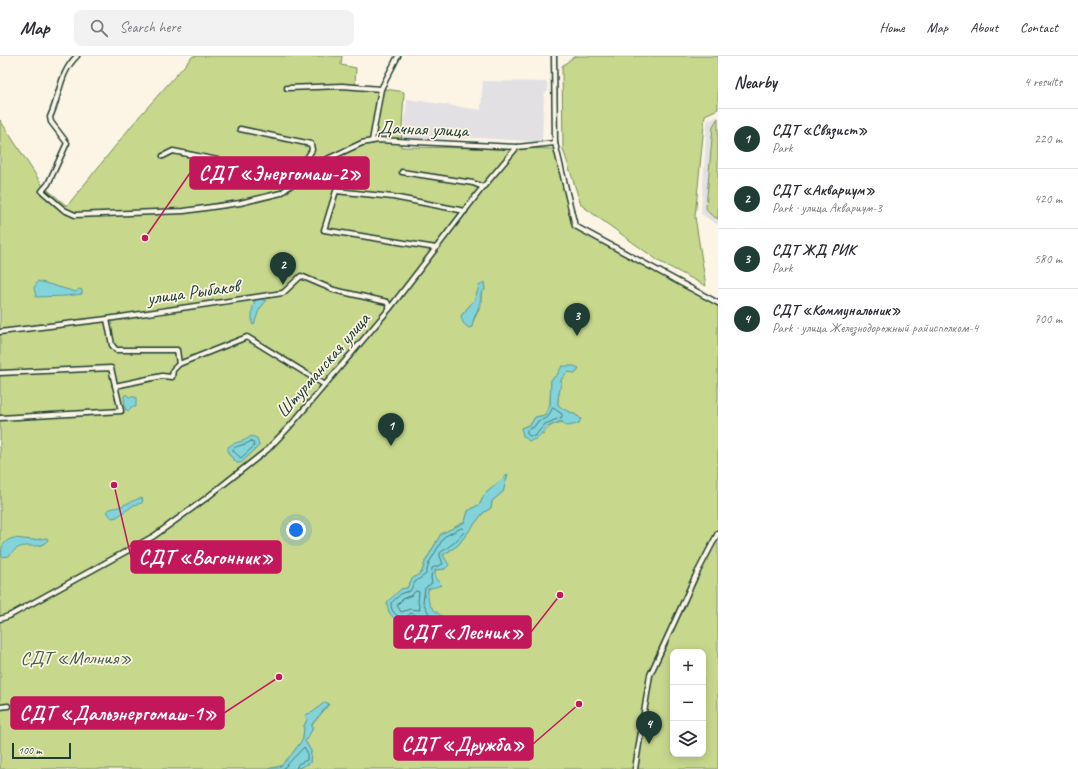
<!DOCTYPE html>
<meta charset="utf-8">
<style>
:root{--surface:#fff;--page:#f2f2f3;--text:#2b2b33;--muted:#7c7c81;--line:#e1e1e2;--accent:#1f3d34}
body{margin:0;font-family:Caveat,sans-serif;background:var(--page);color:var(--text)}
.controls{position:absolute;right:12px;bottom:12px;display:grid;overflow:hidden;border-radius:8px;box-shadow:0 2px 10px #0003}
.controls button{width:36px;height:36px;display:grid;place-items:center;padding:0;border:0;border-bottom:1px solid var(--line);background:var(--surface);color:var(--text);font:20px sans-serif}
.scale{position:absolute;left:12px;bottom:10px;width:59px;box-sizing:border-box;padding-left:4px;border:2px solid #1f3d34;border-top:0;font-size:11px;line-height:14px;white-space:nowrap;color:#1f3d34;-webkit-text-stroke:3px #fcf5e5;paint-order:stroke}
.you{position:absolute;left:296px;top:474px;width:14px;height:14px;margin:-10px;border:3px solid #fff;border-radius:50%;background:#1a73e8;box-shadow:0 0 0 6px #1a73e833}
.badge{display:grid;place-items:center;width:26px;height:26px;border-radius:50%;background:var(--accent);color:#fff;font-size:13px;font-weight:700}
.pin{position:absolute;translate:-50% -33px;filter:drop-shadow(0 1px 2px #0008)}
.pin::after{content:'';position:absolute;top:21px;width:14px;height:12px;background:inherit;clip-path:polygon(0 0,100% 0,50% 100%)}
.list{margin:0;padding:0;list-style:none}
h2{display:flex;justify-content:space-between;align-items:center;height:52px;margin:0;padding:0 16px;font-size:17px}
h2 small{font-size:13px;font-weight:400;color:var(--muted)}
.list li{display:grid;grid-template-columns:26px 1fr auto;gap:12px;align-items:center;box-sizing:border-box;height:60px;padding:0 16px;border-top:1px solid var(--line)}
.list b{display:block;font-size:15px;white-space:nowrap}
.list p{margin:0;font-size:13px;white-space:nowrap;color:var(--muted)}
.list em{font-size:13px;font-style:normal;color:var(--muted)}
.icon{flex:none;width:22px;height:22px;fill:none;stroke:currentColor;stroke-width:2;stroke-linecap:round;stroke-linejoin:round}
.map{position:relative;flex:none;width:718px;height:713px;overflow:hidden}
header{display:flex;align-items:center;gap:24px;box-sizing:border-box;height:56px;padding:0 20px;background:var(--surface);border-bottom:1px solid var(--line)}
header strong{font-size:19px}
nav{display:flex;gap:22px;margin-inline-start:auto;font-size:14px}
.search{width:280px;height:36px;background:var(--page);display:flex;align-items:center;gap:10px;box-sizing:border-box;padding:0 14px;border-radius:8px;color:var(--muted);font-size:15px}
main{display:flex}
aside{flex:1;background:var(--surface)}
.map>svg:first-child{display:block}
.built{fill:#e2e0e3}
.green{fill:#c7d88c;stroke:#738a60;fill-rule:evenodd}
.water{fill:#82d4da;stroke:#5a9898}
.lines{fill:none;stroke-linecap:round;stroke-linejoin:round}
.shore{stroke:#477976;stroke-width:1}
.street-casing{stroke:#1f3d34;stroke-width:7}
.street{stroke:#fcf5e5;stroke-width:4}
.labels{text-anchor:middle;dominant-baseline:central;stroke-width:3.5;stroke-linejoin:round;paint-order:stroke}
.street-label{font-size:19px;fill:#1f3d34;stroke:#fcf5e5}
.park-label{font-size:19px;fill:#415c46;stroke:#fcf5e5}
.leader{fill:none;stroke:#c2185b;stroke-width:1.5}
.callout-dot{fill:#c2185b;stroke:#fcf5e5;stroke-width:1.5}
.callout{fill:#c2185b;stroke:#c2185b;stroke-width:1.5}
.callout-label{font-size:20px;text-anchor:middle;font-weight:bold;fill:#fff}
</style>
<header>
<strong>Map</strong>
<div class="search"><svg class="icon" aria-label="search" viewBox="0 0 24 24"><circle cx="10" cy="10" r="6"/><path d="M15 15l6 6"/></svg>Search here</div>
<nav><a>Home</a><a>Map</a><a>About</a><a>Contact</a></nav>
</header>
<main>
<div class="map">
<svg width="718" height="713" viewBox="0 0 718 713">
<rect width="100%" height="100%" fill="#fcf5e5"/>
<filter id="ink" filterUnits="userSpaceOnUse"><feTurbulence type="fractalNoise" baseFrequency=".025" numOctaves="2"/><feDisplacementMap in="SourceGraphic" scale="8" xChannelSelector="R" yChannelSelector="G"/><feConvolveMatrix kernelMatrix="1 2 1 2 8 2 1 2 1" color-interpolation-filters="sRGB"/></filter>
<g filter="url(#ink)">
<g class="built">
<polygon points="483,25 547,26 548,35 544,38 542,86 480,82 403,82 407,43 481,54"/>
<polygon points="718,60 718,169 701,158 707,65"/>
</g>
<g class="green">
<path d="M193 0H342L341 9 356 12 355 28 404 36 401 91 559 93 577 170 718 245V713H296L310 707 311 695 305 685 312 674V669L329 648 325 646 307 664 304 670 303 683 292 698 281 710 268 713H0V64L43 130 67 150 137 63ZM477 237H481V248L472 268 461 260 475 243ZM562 311 579 313 576 317 567 316 561 324C561 333 557 341 558 350 567 356 574 356 581 363L578 368C563 365 551 365 543 379L521 372 531 368 535 361 545 359 550 349 551 324 557 319ZM257 383 259 390 244 404 237 407 228 397 245 385ZM507 419 503 436 492 445 491 452 483 457 458 489 443 499 445 513 435 514C435 521 433 525 429 531 422 547 435 556 446 563L421 565 410 561 401 533 407 532 412 523 422 516 425 506 441 478 465 466 468 455 480 448 484 439ZM673 596H703V698H673Z"/>
<polygon points="575,0 718,0 718,53 705,59 695,161 706,230 660,206 581,149 563,93 562,10"/>
<polygon points="718,62 718,163 710,158 706,152 713,70"/>
</g>
<g class="water">
<polygon points="38,225 76,236 79,233 82,234 82,238 66,240 36,241 34,232"/>
<path d="M484 226 485 234 481 237C481 252 473 259 472 271L469 272 463 267 461 260 475 243 479 230Z"/>
<polygon points="259,242 266,245 259,254 254,269 252,268 252,255 255,244"/>
<path d="M562 310H574L579 312 576 317 567 316 561 324C561 333 557 341 558 349 566 356 574 356 581 363L578 368 567 370 561 365C557 367 550 369 546 372 540 379 539 383 529 385L523 380 521 372 531 368 535 361 545 359 550 349 551 324 557 319Z"/>
<polygon points="126,338 129,341 136,341 136,351 131,351 129,355 125,353 124,340"/>
<path d="M251 380 257 382 259 390 241 407H237L228 397V391C238 384 243 387 251 380Z"/>
<path d="M508 418 503 436 492 445 491 452 483 457 458 489 443 499 449 509 445 513 435 514V522L442 529 428 533C426 558 440 553 450 570L435 564 421 565 411 561 405 568C394 564 387 558 387 546L401 533 407 532 412 523 422 516 425 506 441 478 465 466 468 455 480 448 484 439Z"/>
<polygon points="140,442 143,443 142,447 134,449 117,461 112,462 107,456 110,453 119,451"/>
<path d="M14 482 33 484 47 482 48 484C39 495 27 486 16 493 13 495 11 498 9 500L2 501C0 491 4 484 14 482Z"/>
<polygon points="325,646 329,648 312,668 312,674 305,685 311,695 310,707 296,713 268,713 281,710 292,698 303,683 304,670 307,664 305,659 313,656"/>
</g>
<g class="lines">
<g class="shore">
<polygon points="553,352 562,358 562,361 545,368 535,380 530,380 527,378 527,374 534,371 538,365 547,362"/>
<path d="M251 385 253 386 254 390 241 402 233 395V393C239 388 245 390 251 385Z"/>
<path d="M462 472 465 475 455 486 440 497V500L443 508 432 512 431 522 432 527 425 532 423 546 430 560 421 561 411 557 404 563C397 561 390 555 391 547L402 537 410 535 415 526 426 518 429 507 444 481Z"/>
<polygon points="416,535 419,536 418,546 420,554 410,553 401,556 397,549 404,542 412,539"/>
<polyline points="283,713 304,691 307,696 307,704 298,708 296,713"/>
</g>
<defs>
<g id="street">
<path d="M77 0C59 17 60 40 50 61L51 66 67 87 48 128 42 135 64 154 75 159 184 155 240 147 281 137 323 105 362 87 378 84 517 91"/>
<polyline points="554,0 555,87 575,170 718,247"/>
<polyline points="287,32 342,30 381,33"/>
<polyline points="240,73 311,88 312,94 301,112 302,120"/>
<polyline points="372,85 381,33 398,0"/>
<polyline points="163,100 173,95 292,119 297,123"/>
<polyline points="402,116 473,127 483,131"/>
<polyline points="436,192 324,174 336,135 393,141 465,155"/>
<polyline points="107,263 112,289 116,294 177,294 179,308"/>
<polyline points="0,276 107,263 283,237 301,220 334,234 387,246 390,252"/>
<polyline points="0,317 111,312 121,355 0,362"/>
<polyline points="115,330 162,320 172,321 173,314 179,308 247,281 325,329"/>
<polyline points="0,563 9,560 154,480 205,443 267,394 290,370 390,252 479,136 517,91 555,87"/>
<polyline points="0,651 8,650"/>
<polyline points="635,713 650,619 695,521 718,477"/>
</g>
</defs>
<use href="#street" class="street-casing"/>
<use href="#street" class="street"/>
</g>
</g>
<g class="labels">
<g class="street-label">
<text transform="translate(423 73) rotate(2)">Дачная улица</text>
<text transform="translate(193 236) rotate(-8)">улица Рыбаков</text>
<text transform="translate(323 309) rotate(-49)">Штурманская улица</text>
</g>
<g class="park-label">
<text x="76" y="602">СДТ «Молния»</text>
</g>
</g>
<path class="leader" d="M145 182L190 117M114 429L131 501M560 539L531 576M279 621L224 657M579 648L533 688"/>
<g class="callout-dot">
<circle cx="145" cy="182" r="4"/>
<circle cx="114" cy="429" r="4"/>
<circle cx="560" cy="539" r="4"/>
<circle cx="279" cy="621" r="4"/>
<circle cx="579" cy="648" r="4"/>
</g>
<g class="callout">
<rect x="190" y="101" width="179" height="32" rx="4"/>
<rect x="131" y="485" width="150" height="32" rx="4"/>
<rect x="394" y="560" width="137" height="32" rx="4"/>
<rect x="11" y="641" width="213" height="32" rx="4"/>
<rect x="394" y="672" width="139" height="32" rx="4"/>
</g>
<g class="callout-label">
<text x="280" y="124">СДТ «Энергомаш-2»</text>
<text x="206" y="508">СДТ «Вагонник»</text>
<text x="463" y="583">СДТ «Лесник»</text>
<text x="118" y="664">СДТ «Дальэнергомаш-1»</text>
<text x="463" y="695">СДТ «Дружба»</text>
</g>
</svg>
<div class="controls">
<button>+</button>
<button>−</button>
<button><svg class="icon" aria-label="layers" viewBox="0 0 24 24"><path d="M12 4l9 5-9 5-9-5zM3 14l9 5 9-5"/></svg></button>
</div>
<div class="scale">100 m</div>
<div class="you"></div>
<div class="pin badge" style="left:391px;top:390px">1</div>
<div class="pin badge" style="left:283px;top:229px">2</div>
<div class="pin badge" style="left:577px;top:280px">3</div>
<div class="pin badge" style="left:649px;top:688px">4</div>
</div>
<aside>
<h2>Nearby<small>4 results</small></h2>
<ul class="list">
<li><span class="badge">1</span><div><b>СДТ «Связист»</b><p>Park</p></div><em>220 m</em></li>
<li><span class="badge">2</span><div><b>СДТ «Аквариум»</b><p>Park · улица Аквариум-3</p></div><em>420 m</em></li>
<li><span class="badge">3</span><div><b>СДТ ЖД РИК</b><p>Park</p></div><em>580 m</em></li>
<li><span class="badge">4</span><div><b>СДТ «Коммунальник»</b><p>Park · улица Железнодорожный райисполком-4</p></div><em>700 m</em></li>
</ul>
</aside>
</main>
